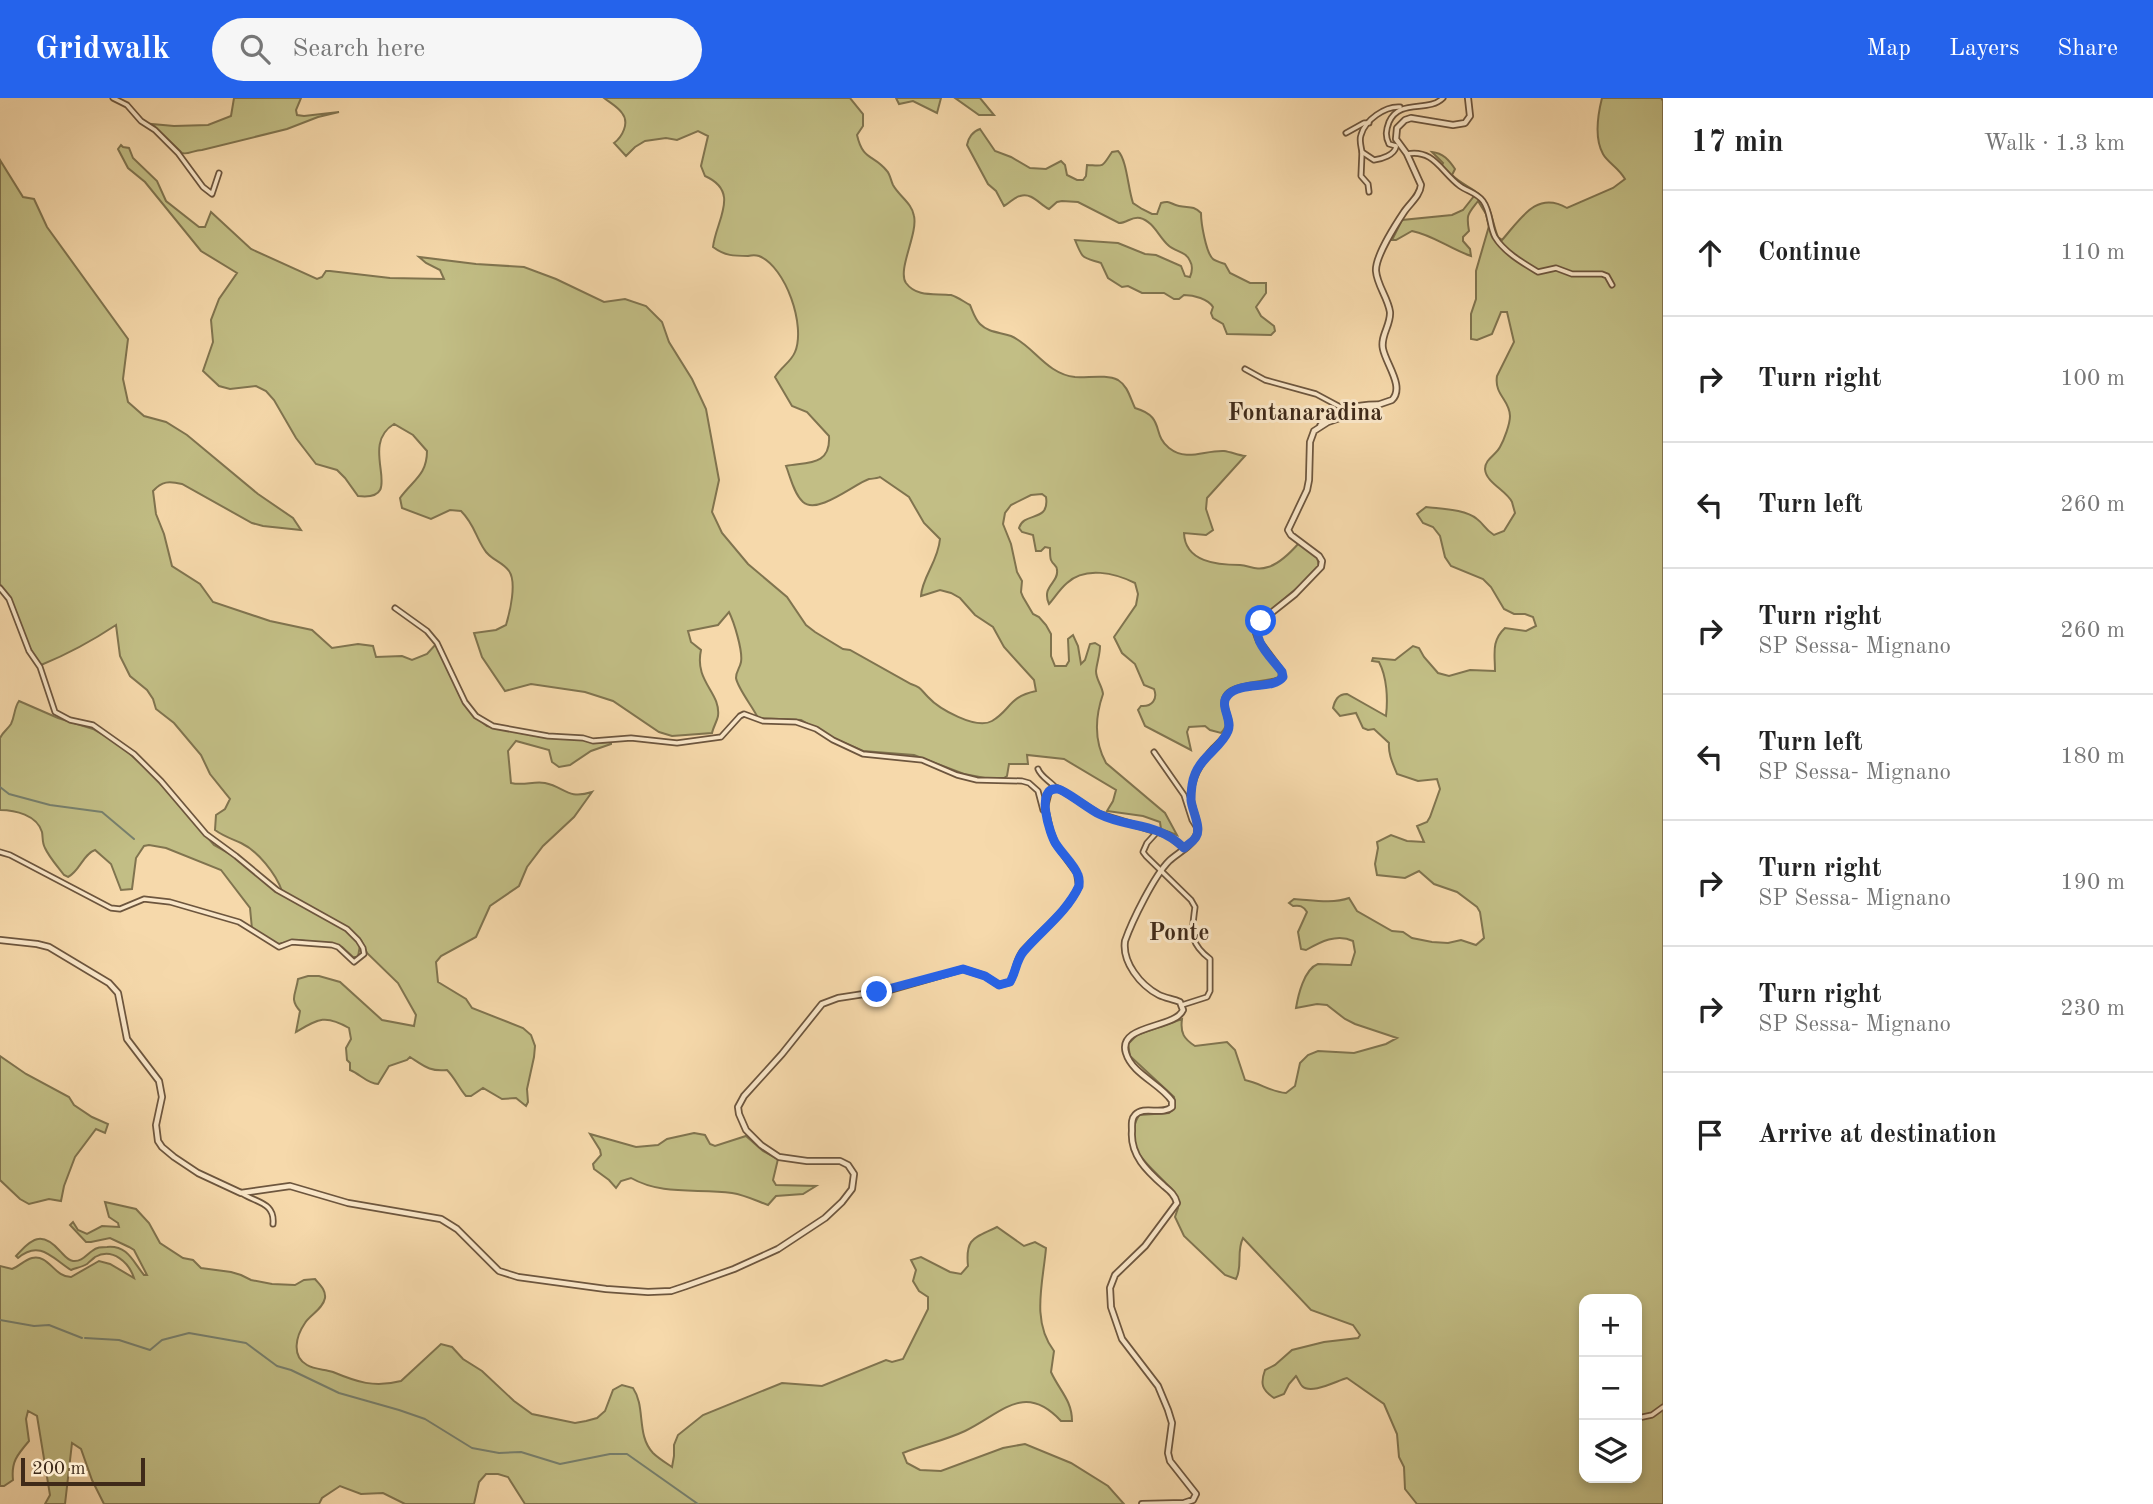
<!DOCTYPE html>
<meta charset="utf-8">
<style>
:root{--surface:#fff;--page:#f6f6f6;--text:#222;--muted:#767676;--line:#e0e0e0;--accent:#2563eb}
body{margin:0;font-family:"Old Standard TT",serif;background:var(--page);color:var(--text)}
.controls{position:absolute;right:21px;bottom:21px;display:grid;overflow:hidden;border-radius:14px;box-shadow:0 4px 10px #0003}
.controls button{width:63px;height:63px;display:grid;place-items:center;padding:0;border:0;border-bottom:2px solid var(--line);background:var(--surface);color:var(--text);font:35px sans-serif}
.scale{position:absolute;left:21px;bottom:18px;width:124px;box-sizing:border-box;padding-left:7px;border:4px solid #3f2a19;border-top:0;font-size:19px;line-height:24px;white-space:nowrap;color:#3f2a19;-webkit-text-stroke:5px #f9e6c8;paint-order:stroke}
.stop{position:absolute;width:21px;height:21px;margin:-16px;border:5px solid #2563eb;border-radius:50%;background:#fff}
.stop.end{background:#2563eb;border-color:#fff;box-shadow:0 2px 7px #0008}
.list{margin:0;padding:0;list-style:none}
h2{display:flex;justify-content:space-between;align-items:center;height:91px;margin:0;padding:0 28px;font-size:30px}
h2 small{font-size:23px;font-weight:400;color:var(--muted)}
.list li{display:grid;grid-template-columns:46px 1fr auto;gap:21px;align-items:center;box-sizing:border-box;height:126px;padding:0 28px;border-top:2px solid var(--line)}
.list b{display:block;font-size:26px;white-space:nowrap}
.list p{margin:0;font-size:23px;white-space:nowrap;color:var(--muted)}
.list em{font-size:23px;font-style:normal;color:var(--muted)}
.icon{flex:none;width:38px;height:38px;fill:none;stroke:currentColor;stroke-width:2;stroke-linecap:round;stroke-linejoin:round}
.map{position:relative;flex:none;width:1663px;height:1406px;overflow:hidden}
header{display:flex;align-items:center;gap:42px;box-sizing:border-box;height:98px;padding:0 35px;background:var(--accent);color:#fff}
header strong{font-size:33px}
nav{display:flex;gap:38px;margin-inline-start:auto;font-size:24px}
.search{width:490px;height:63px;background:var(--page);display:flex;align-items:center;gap:18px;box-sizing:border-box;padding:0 24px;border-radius:38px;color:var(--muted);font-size:26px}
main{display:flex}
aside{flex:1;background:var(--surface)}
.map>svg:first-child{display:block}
.green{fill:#c2be85;stroke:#80744f;stroke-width:2;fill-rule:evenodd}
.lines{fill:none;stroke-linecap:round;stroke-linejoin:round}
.stream{stroke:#77806e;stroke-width:2}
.minor-casing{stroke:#6d563e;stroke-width:7}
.tertiary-casing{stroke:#6d563e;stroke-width:8}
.minor{stroke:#f9e6c8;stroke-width:3.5}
.tertiary{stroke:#f9e6c8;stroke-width:4.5}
.route{stroke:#2563eb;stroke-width:9}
.labels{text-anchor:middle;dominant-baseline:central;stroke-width:6;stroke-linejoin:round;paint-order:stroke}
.quarter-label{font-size:24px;font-weight:bold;fill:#3f2a19;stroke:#f9e6c8}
</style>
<header>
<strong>Gridwalk</strong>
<div class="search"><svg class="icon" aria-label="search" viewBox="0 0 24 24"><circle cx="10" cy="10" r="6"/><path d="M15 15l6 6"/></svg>Search here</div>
<nav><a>Map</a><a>Layers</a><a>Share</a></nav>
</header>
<main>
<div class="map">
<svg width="1663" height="1406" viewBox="0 0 1663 1406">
<rect width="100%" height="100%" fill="#f6d9ab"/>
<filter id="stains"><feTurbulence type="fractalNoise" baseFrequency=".00286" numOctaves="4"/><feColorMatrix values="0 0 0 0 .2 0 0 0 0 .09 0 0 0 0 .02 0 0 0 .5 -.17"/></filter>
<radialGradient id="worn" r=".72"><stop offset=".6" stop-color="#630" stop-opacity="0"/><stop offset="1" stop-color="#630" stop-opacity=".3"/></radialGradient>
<g class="green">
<path d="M234 0H301L296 12 297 17 304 18 339 14 318 19 287 31 202 52C194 52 188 57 182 55L152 26 174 28 208 27 231 18Z"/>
<path d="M604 0H850L863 16V28L857 37C863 63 873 56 887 73 890 76 891 83 893 87 899 98 912 105 914 118 918 136 897 172 906 185 917 200 936 195 951 197 958 199 964 204 970 207 973 214 975 221 980 226 989 235 1000 234 1011 238 1033 247 1046 276 1075 279 1088 280 1106 276 1118 282 1128 288 1130 300 1135 310 1166 319 1151 336 1169 350 1187 364 1204 352 1224 353 1231 354 1238 357 1245 358L1207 400 1206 411 1213 432 1206 437 1184 435C1185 464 1217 467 1240 467 1250 468 1257 473 1268 469 1279 466 1291 454 1299 445L1317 459 1319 468 1315 475 1260 521C1247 541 1267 558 1279 574L1278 580 1248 585 1227 593C1215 611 1235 621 1221 635L1210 632 1205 628 1189 629 1187 634 1191 652 1145 628 1138 612 1141 608C1152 609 1158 601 1154 591L1144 587 1135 566 1122 555 1114 539 1136 507 1138 496 1135 485C1115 475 1085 468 1067 485 1060 491 1055 499 1049 506 1041 488 1059 485 1057 472 1057 467 1053 467 1051 462 1050 460 1050 453 1050 450L1045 449 1041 453H1036L1033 437 1022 434 1019 430C1024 413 1050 425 1046 399L1042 396 1031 397 1011 407 1005 415 1003 426 1011 446 1017 474 1022 483 1021 494 1023 499 1033 516 1039 519 1046 527 1051 536V558L1055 568H1066L1069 563 1068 541 1073 537 1078 548 1081 566 1085 562 1090 546 1095 545 1100 548C1100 557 1097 564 1096 573 1096 582 1102 587 1103 596 1095 619 1094 643 1106 665L1165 715 1177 737 1161 731 1160 724 1143 718 1107 713 1113 703 1116 692 1064 661 1027 657 1028 666H1009L1007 678 1004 680H985L964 676 914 657 863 653 833 640 801 622 758 620C753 609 738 591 736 580 736 573 740 570 741 564 743 553 734 524 729 514L718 527 688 533 691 544 701 552C694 584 721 594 718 618 717 623 713 630 712 635L672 638 659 634 613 603 585 594 531 586 505 593 482 559 474 535 496 532 506 527C510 514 517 484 509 473 502 463 490 462 484 451 475 437 474 426 461 413L450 412 431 421 402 410 400 400C413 382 427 377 427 353L413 337 394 326C356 349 409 404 358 398L345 380 337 372 316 366 296 340 274 302 266 293 256 288 230 291 219 288 203 273 213 244 211 222 219 201 237 175 201 153 145 84 128 70 118 51 121 47 123 49 129 50 133 60 157 83 166 103 199 129H205L211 114 251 151 317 181 322 179 326 173H330L390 180 444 181 440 172 426 165 419 159 476 166 524 169 556 181 604 204 625 201 646 208 662 224 669 244 692 281 706 311 719 382 712 414 722 435 748 466 787 499 806 527 815 534 843 551 850 552 911 586C922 590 920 591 928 599 939 611 976 632 992 623 1011 612 1008 599 1036 593L1034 582 1004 549 993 529 975 517 960 500 951 495 940 492 921 498C922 479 938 464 940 441L924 425 909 399 880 379C879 380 870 381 869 381 854 386 818 417 803 404 794 396 790 378 786 368 807 364 831 368 829 338L807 314 792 308 775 279C781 269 791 264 795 254 806 228 786 169 759 158 756 157 752 157 748 158 734 158 725 158 713 149 716 122 741 94 705 78L701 68 708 38 698 33 677 42 666 40 645 43 635 49 626 58 614 45C622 39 630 25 622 15 618 9 609 4 604 0Z"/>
<polygon points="896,0 941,0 937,15 913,3 899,6"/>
<polygon points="955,0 980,0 994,17 979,17"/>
<path d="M1602 0H1661L1663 3V1406H1417L1405 1391 1404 1369 1399 1359 1397 1336 1384 1306 1347 1280C1336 1283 1311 1297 1302 1288 1301 1288 1297 1279 1296 1278L1289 1286 1284 1296 1274 1300C1262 1292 1260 1286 1265 1272L1275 1267 1292 1252 1324 1244 1358 1240 1360 1237 1353 1227 1311 1212 1243 1140C1236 1154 1243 1168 1236 1181L1225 1177 1184 1138 1175 1119 1178 1110V1100C1162 1073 1117 1056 1139 1017L1169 1015 1175 1009 1174 999 1130 958 1128 946 1137 937 1182 921C1180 935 1184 941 1195 948L1227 944 1235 952 1245 982C1260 985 1271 994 1286 995L1295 988 1300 965 1308 957 1318 953 1354 955 1386 946 1397 940 1355 926 1345 921 1327 907 1317 906 1296 910C1298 898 1304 871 1318 866 1320 866 1345 867 1351 867L1355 854 1353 843C1337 835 1320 844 1306 852L1301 851 1298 834 1307 814C1303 808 1300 807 1293 808L1289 805 1294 801C1312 802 1332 806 1349 800L1357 813 1392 833 1403 834 1412 840 1432 844 1448 845 1461 842 1476 847 1484 840 1480 814 1477 809 1457 794 1434 786 1419 773 1405 780 1377 777 1375 766 1378 750 1377 744 1391 737 1407 743 1424 744 1417 728 1427 724 1430 719 1440 691 1437 681 1418 683 1397 676C1393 666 1388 656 1389 645L1374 631 1368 632 1363 630 1356 615 1340 618 1333 610C1335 602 1338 596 1347 596L1386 618C1388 601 1387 579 1379 564L1372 563 1373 560 1395 562 1413 548 1419 550 1424 559 1438 575 1449 578 1470 572 1495 573C1495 556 1491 543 1505 530L1526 533 1536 528 1533 519 1525 516H1514L1504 511 1491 489 1483 481 1451 468 1445 459 1440 438 1433 429 1423 425 1417 416 1426 409C1441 411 1465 411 1477 421 1485 427 1483 430 1494 437L1504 433 1515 415C1514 411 1513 408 1512 404 1506 392 1486 385 1485 371 1485 361 1496 357 1500 349 1504 342 1510 326 1510 318 1510 302 1494 297 1497 278L1514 244 1507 214H1501L1492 236 1477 242 1471 241V216L1476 201V173L1489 128 1486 116 1478 103C1468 116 1466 116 1469 133L1463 139V143L1470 151 1471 158C1450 151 1433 137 1412 133L1396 142H1392L1402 122 1452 117 1463 112 1474 98 1455 87 1440 71 1443 65 1432 54C1443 55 1449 62 1455 71L1452 77C1461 86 1471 89 1480 97 1492 108 1492 125 1498 139L1502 142C1520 122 1536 92 1567 110L1613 90 1625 81C1618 69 1608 65 1603 56 1594 40 1598 16 1602 0ZM1584 1201H1637V1380H1584Z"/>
<path d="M980 31 995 53 1011 59 1030 70 1046 71 1061 63 1065 67 1067 77 1077 82H1083L1086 78 1087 67C1105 68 1101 70 1112 54L1118 53C1127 62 1128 91 1133 105L1142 111 1152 116H1157L1161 105C1170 102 1170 106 1179 108 1189 110 1193 107 1201 115 1201 125 1206 155 1213 161 1215 163 1222 165 1225 166L1230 175 1250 185H1266V195L1256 209 1261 218 1274 228 1275 233 1271 237 1227 236 1223 226 1213 220 1211 215 1213 209C1208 201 1194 197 1184 197L1179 201H1174L1164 195H1142L1128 188 1122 189 1108 180 1101 165C1082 159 1083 162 1075 142L1118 145 1145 156 1156 157 1181 168 1185 178 1190 179C1192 174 1193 168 1190 163 1186 153 1175 154 1168 147 1159 139 1153 123 1140 120 1132 118 1127 125 1119 125L1078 104 1062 103 1057 104 1049 111C1040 107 1032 94 1020 98 1014 99 1010 105 1004 108L996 93 988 86 967 47C968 40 973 33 980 31Z"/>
<path d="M0 62 23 99 34 101 47 129 128 241 123 281 128 304 144 318 166 324 187 337 258 396 293 420 301 432 263 428 252 425 182 386C169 383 162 383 153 393L156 416 164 436 172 468 200 486 213 504 270 523 312 532 332 550 358 546 373 548 376 559 402 558 412 562 427 556 436 546 462 602 472 616 487 628 546 639 582 641 596 645 611 644V646L591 653 570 667 559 669 552 664 549 652 516 643 508 653 511 685C524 688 533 683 545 685 565 689 567 702 592 694L574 719 543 748 527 769 519 788 490 808 476 839 441 858 436 864 438 884 466 901 472 910 523 930 531 937 535 948 534 959 527 991 528 1004 526 1008 516 1000 502 1001 483 990 471 998H466C459 990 455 980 447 972 430 974 424 968 410 959L407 962 389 968 378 986C368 986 360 976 350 972V965L347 962 346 950 351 941 349 930C325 916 318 921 296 934L300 913C289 901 296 896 298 881L308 878H319L340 884 382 922 414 928 416 917 398 885 367 855 361 842 351 832 282 793C276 776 258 753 241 745 232 741 223 738 215 732L216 717 225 711 230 701 210 676 201 657 174 625 156 611 153 601 147 592 130 578 120 558 116 527C92 543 68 556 41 567 31 554 23 538 17 522 12 508 10 498 0 487Z"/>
<path d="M19 603 58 620 93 631 119 646 152 676 214 747 235 759 279 795 344 831 360 847 358 859H353L342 849 336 847 298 842 278 846 252 831 250 810 221 772 166 750 149 747 144 748 136 760 132 791 121 792 111 766 95 752C83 756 80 773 68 779L64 777C58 769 49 759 45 750 42 745 43 739 42 734 37 717 15 712 0 712V640C3 634 7 632 11 626 15 618 14 610 19 603Z"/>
<polygon points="0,958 26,976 69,999 74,1007 92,1019 108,1026 105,1035 96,1031 75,1059 64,1088 61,1103 49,1101 29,1106 20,1101 0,1082"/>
<path d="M694 1035 705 1037 710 1046 715 1048 746 1038 763 1053 778 1061 773 1082 776 1087 816 1088 803 1096 776 1098 768 1107C757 1103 745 1097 732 1095 698 1090 663 1098 631 1080L621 1083 616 1090 609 1082 594 1071 593 1066 601 1057 600 1052 590 1036 636 1049 658 1047 667 1041Z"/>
<path d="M105 1104 136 1111 149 1125 160 1145 183 1160 193 1162 201 1170 231 1174 241 1177 251 1182 272 1186 295 1187 304 1182 315 1181C320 1187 326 1192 325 1200 323 1211 310 1217 305 1225 296 1238 291 1258 307 1267 315 1272 325 1271 333 1274 357 1284 374 1290 401 1283L441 1246 452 1249 463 1261 482 1273 514 1303 532 1316 575 1325 586 1323 597 1320 605 1313 613 1292 622 1287 633 1290C646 1309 636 1337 653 1355 658 1360 666 1365 672 1369L674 1358V1347L678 1337 703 1317 782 1285 822 1288 886 1262 892 1264 903 1261 928 1211V1199L919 1193 913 1183 916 1172 911 1162 921 1159 950 1174 961 1176 968 1168C965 1139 975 1140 997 1129L1024 1148 1035 1144 1046 1150C1043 1185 1031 1223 1054 1253L1051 1274C1059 1292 1072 1302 1072 1323H1061C1024 1283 1001 1316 965 1333 946 1342 923 1347 903 1355L907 1365 920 1372 941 1373 1003 1350 1025 1346 1071 1365 1108 1388 1124 1406H525L508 1379 498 1376H486L479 1384 474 1406H405L383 1395 361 1396 340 1388 322 1400 319 1406H104L92 1382 81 1351 72 1345 65 1406H45L50 1397 37 1318 28 1313 26 1321 29 1343C17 1357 11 1364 13 1382L4 1388H0V1168L12 1171C20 1168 24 1162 32 1160 49 1156 54 1179 71 1179L99 1163 110 1166 134 1180C129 1165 113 1149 95 1159 94 1160 88 1165 87 1166 82 1169 76 1170 71 1172 53 1161 40 1141 18 1160L16 1158C32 1141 41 1132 60 1153 64 1157 67 1162 73 1163 82 1164 86 1157 92 1153 97 1149 101 1149 107 1149 128 1147 133 1164 144 1177H147L134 1152 129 1149 110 1140 91 1144H86L70 1127 73 1124 78 1132 87 1136 102 1128 119 1129 118 1125 109 1119Z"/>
</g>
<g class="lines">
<g class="stream">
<polyline points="0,689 9,696 50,707 102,714 134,741"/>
<polyline points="0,1222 34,1228 49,1227 82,1240"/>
<polyline points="85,1240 119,1242 150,1252 162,1242 189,1235 246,1245 277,1268 291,1272 339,1295 399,1312 425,1321 472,1350 499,1355 521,1354 560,1366 610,1356 627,1356 698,1406"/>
</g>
<defs>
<g id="minor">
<polyline points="113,0 127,7 141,23 155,32 178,55 203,89 212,96 219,75"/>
<polyline points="1346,35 1364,25 1369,25"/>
<path d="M1396 48 1389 46C1385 38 1386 32 1389 24 1400 0 1428 15 1443 0"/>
<path d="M1396 49C1394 57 1382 61 1374 62L1362 54C1361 48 1359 42 1361 37 1365 22 1385 8 1400 9"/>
<polyline points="1362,54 1361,78 1368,86 1369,94"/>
<path d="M1407 56C1434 51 1441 74 1460 88 1467 93 1477 95 1483 103 1491 114 1489 128 1495 139 1504 154 1523 165 1538 174L1556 170 1572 176H1602L1607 178 1612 187"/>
<polyline points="1245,271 1265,282 1316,296 1344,311"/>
<path d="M1320 327C1333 311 1357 306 1377 306"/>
<polyline points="0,490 9,501 29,553 40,569 55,614 70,622 93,627 134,656 161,683 206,736 236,758 277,792 347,831 358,842 363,850 364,856 354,864 338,849 332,847 292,844 279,849 239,824 170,804 144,801 120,811 111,810 10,757 0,754"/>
<polyline points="395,510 427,533 437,545 465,604 476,618 493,628 548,638 583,640 593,643 631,640 677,645 721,639 740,618 744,616 763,623 796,624 816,631 833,642 863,656 922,662 957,677 977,682 1022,683 1029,685 1038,693 1043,712 1046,714"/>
<polyline points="1154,654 1184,697 1192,722 1197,730"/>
<path d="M1038 671C1041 679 1050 683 1056 690"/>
<path d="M1157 734 1147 745 1143 754 1146 758 1191 802 1195 809C1192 833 1188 844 1210 861V893L1207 899 1182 907"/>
<path d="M243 1096C258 1105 275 1105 273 1126"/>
<polyline points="1638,1320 1652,1317 1663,1309"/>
</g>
<g id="tertiary">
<path d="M0 842 37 846 49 849 109 885 118 895 127 941 159 983 162 999 156 1027 158 1043 162 1049 174 1059 198 1075 241 1095 290 1088 348 1105 441 1121 457 1131 499 1173 518 1179 606 1191 648 1194 671 1193 686 1188 734 1171 778 1151 825 1120 842 1104 852 1091 854 1076 848 1067 840 1063H807L779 1059 761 1047 746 1032 739 1016 738 1009 744 998 782 956 822 906 838 900 890 892 963 871 985 878 999 887 1010 884C1016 874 1016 862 1023 853 1042 832 1067 814 1079 788L1077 775 1055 745 1050 732 1045 709 1049 693 1056 690 1063 693 1099 716 1168 737 1184 750"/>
<path d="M1142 1406 1184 1405 1193 1402 1196 1396 1170 1363 1168 1355 1172 1325 1168 1312 1158 1288 1122 1241 1111 1209 1110 1190 1115 1177 1145 1148 1177 1105C1175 1097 1170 1093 1164 1088 1147 1073 1130 1057 1132 1033 1132 1027 1131 1021 1135 1017 1144 1007 1162 1018 1172 1009V1003C1161 986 1132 976 1126 955 1117 926 1175 931 1183 912L1180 904C1173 901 1165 900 1159 897 1140 887 1122 864 1125 843 1132 823 1154 778 1169 763 1176 756 1192 748 1196 738 1201 728 1192 712 1191 702 1190 680 1200 665 1214 650 1219 645 1225 640 1228 633 1233 622 1219 608 1227 597 1238 584 1270 591 1282 580V574L1259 543 1256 535 1258 527 1261 523 1295 496 1321 469 1322 463 1319 458 1291 437 1288 432 1307 392 1309 382 1310 344 1314 333 1328 324 1392 302C1405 289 1386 266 1383 251 1380 238 1391 227 1390 214 1388 200 1377 187 1376 173 1375 159 1396 126 1404 114 1410 105 1420 98 1421 87L1407 56 1396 41 1397 30 1405 22 1411 20 1453 27 1465 25 1470 18 1468 0"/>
</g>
</defs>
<use href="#minor" class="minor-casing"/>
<use href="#tertiary" class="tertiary-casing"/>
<use href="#minor" class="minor"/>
<use href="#tertiary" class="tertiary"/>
</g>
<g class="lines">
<path class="route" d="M877 894 963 871 985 878 999 887 1010 884C1016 874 1016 862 1024 853 1042 832 1067 814 1079 788 1079 784 1080 782 1078 777 1074 766 1063 757 1056 746 1050 737 1034 688 1058 691 1065 692 1090 712 1099 716 1129 731 1156 723 1184 750 1187 747 1193 744 1196 739 1202 730 1192 713 1191 702 1191 694 1192 683 1195 676 1202 658 1222 649 1228 633 1233 621 1218 607 1228 597 1240 583 1274 592 1283 579L1282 574C1271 559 1249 541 1261 523"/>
</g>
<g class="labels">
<g class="quarter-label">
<text x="1305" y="316">Fontanaradina</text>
<text x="1179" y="836">Ponte</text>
</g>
</g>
<rect width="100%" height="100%" filter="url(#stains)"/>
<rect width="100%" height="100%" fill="url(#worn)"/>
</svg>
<div class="controls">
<button>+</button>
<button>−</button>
<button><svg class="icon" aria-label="layers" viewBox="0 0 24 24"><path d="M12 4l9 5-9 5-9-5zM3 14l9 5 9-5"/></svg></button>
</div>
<div class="scale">200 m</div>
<div class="stop" style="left:1261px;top:523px"></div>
<div class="stop end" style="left:877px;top:894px"></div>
</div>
<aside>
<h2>17 min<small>Walk · 1.3 km</small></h2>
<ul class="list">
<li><svg class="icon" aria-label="ahead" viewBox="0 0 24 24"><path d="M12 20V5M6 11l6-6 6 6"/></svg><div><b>Continue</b></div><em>110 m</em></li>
<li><svg class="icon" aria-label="right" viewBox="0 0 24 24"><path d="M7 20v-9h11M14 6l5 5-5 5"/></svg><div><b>Turn right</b></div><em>100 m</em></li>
<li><svg class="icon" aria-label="left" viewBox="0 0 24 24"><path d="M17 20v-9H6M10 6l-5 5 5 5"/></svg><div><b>Turn left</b></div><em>260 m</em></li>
<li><svg class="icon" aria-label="right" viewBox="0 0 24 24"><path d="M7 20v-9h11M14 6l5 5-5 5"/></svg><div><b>Turn right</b><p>SP Sessa- Mignano</p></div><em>260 m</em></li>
<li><svg class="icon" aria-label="left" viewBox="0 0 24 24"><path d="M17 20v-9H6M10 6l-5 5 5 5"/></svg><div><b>Turn left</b><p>SP Sessa- Mignano</p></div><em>180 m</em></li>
<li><svg class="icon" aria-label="right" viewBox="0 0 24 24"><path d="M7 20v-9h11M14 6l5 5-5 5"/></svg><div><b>Turn right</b><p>SP Sessa- Mignano</p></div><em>190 m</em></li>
<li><svg class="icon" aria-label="right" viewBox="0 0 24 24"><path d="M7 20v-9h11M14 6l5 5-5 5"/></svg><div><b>Turn right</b><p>SP Sessa- Mignano</p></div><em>230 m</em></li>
<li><svg class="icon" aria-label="arrive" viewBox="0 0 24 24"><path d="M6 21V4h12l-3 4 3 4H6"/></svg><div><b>Arrive at destination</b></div></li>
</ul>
</aside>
</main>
